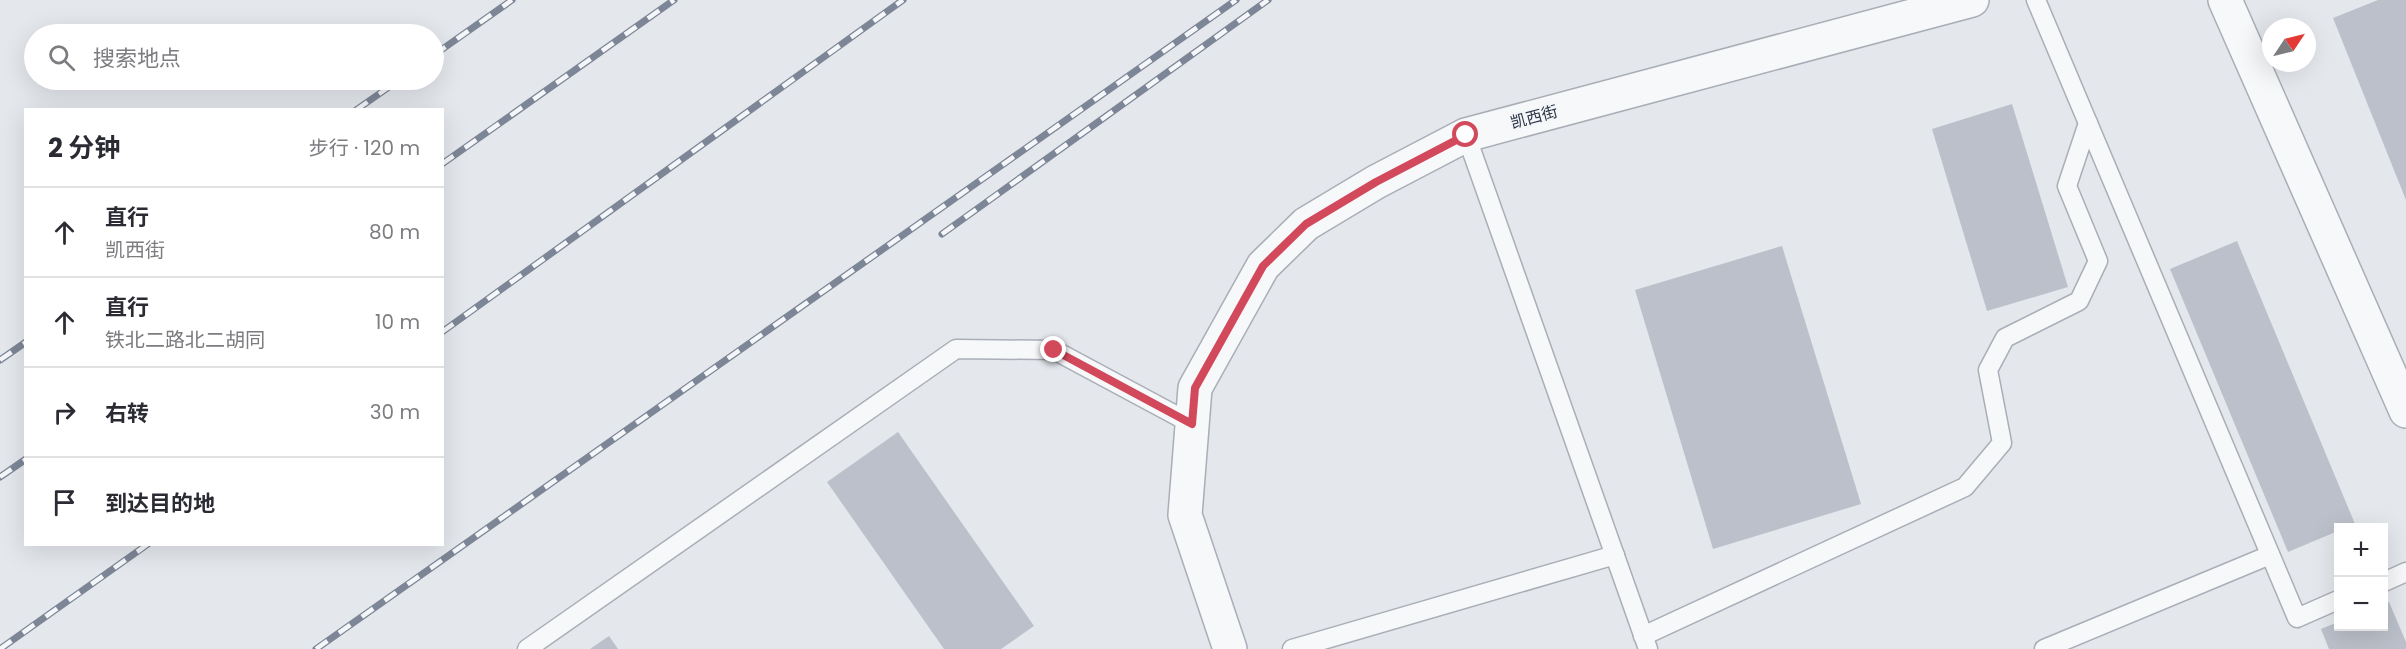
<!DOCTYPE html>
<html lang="zh">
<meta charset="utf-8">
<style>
:root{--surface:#fff;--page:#f2f2f3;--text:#2b2b33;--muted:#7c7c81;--line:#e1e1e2}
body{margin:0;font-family:Poppins,"Noto Sans SC",sans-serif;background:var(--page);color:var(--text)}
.controls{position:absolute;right:18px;bottom:18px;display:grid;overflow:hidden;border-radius:0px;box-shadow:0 6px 24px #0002}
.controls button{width:54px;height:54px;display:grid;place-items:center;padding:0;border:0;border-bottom:2px solid var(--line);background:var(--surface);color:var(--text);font:30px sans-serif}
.compass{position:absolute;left:2262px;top:18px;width:54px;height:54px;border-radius:50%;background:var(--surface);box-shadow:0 6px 24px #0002;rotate:55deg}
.stop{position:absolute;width:18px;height:18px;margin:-14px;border:4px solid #d1495b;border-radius:50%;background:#fff}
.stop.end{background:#d1495b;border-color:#fff;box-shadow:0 2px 6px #0008}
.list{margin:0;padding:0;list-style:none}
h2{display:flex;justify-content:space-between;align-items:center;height:78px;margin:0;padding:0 24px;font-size:26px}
h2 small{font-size:20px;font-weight:400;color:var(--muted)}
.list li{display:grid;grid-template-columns:39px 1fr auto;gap:18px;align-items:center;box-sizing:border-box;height:90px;padding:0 24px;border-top:2px solid var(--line)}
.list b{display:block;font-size:22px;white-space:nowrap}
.list p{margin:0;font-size:20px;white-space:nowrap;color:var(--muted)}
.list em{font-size:20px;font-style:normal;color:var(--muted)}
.icon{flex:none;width:33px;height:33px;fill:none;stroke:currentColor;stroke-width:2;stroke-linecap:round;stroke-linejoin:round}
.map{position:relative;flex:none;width:2406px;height:649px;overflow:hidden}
.search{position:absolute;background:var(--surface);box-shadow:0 6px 24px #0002;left:24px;top:24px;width:420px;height:66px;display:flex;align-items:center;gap:15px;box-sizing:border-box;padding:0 21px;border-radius:33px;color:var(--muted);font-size:22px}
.panel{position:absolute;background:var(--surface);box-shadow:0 6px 24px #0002;left:24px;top:108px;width:420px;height:438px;border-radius:0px}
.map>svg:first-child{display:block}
.building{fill:#bbc0ca}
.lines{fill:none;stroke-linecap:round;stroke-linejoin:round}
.lane-casing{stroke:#a9aeb7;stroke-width:21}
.street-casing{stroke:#a9aeb7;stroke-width:36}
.lane{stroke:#f7f8fa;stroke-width:18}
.street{stroke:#f7f8fa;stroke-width:33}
.rail-casing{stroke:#7d8696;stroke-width:7}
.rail{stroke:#f4f6f9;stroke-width:4.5;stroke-dasharray:14;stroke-linecap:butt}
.route{stroke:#d1495b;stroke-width:8}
.labels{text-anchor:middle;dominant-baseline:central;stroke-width:4.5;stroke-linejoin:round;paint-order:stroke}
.street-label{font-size:16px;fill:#2b3445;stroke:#f4f6f9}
</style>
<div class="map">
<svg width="2406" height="649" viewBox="0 0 2406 649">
<rect width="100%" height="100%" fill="#e4e7ec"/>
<g class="building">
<polygon points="2378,0 2406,0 2406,200 2333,18"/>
<polygon points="2012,104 2068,287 1987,311 1932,129"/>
<polygon points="2237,241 2355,524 2347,528 2338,528 2338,531 2288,552 2170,269"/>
<polygon points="1782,246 1861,504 1713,549 1635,290"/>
<polygon points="898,432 1034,626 1001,649 944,649 827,482"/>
<polygon points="2389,602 2406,642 2406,649 2329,649 2321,629 2338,622 2338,626 2384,626 2384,604"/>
<polygon points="609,636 618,649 590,649"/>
</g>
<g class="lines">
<defs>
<g id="lane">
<polyline points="2036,0 2297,618 2338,600"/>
<polyline points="1466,135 1648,649"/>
<polyline points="2384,582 2406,572"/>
<polyline points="1643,636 1965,487 2002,443 1988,370 2005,338 2079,301 2098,261 2067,186 2088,123"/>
<polyline points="527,649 956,349 1054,350 1192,424"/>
<polyline points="1292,649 1615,555"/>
<polyline points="2044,649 2270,555"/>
</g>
<g id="street">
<polyline points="2225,0 2406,411"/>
<polyline points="1230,649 1185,515 1195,388 1263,266 1306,224 1376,182 1466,135 1972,0"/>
</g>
</defs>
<use href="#lane" class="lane-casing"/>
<use href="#street" class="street-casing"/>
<use href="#lane" class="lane"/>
<use href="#street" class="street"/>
<defs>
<g id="rail">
<polyline points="434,55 512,0"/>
<polyline points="356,110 399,80"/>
<polyline points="442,164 674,0"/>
<polyline points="942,234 1268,0"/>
<polyline points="442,332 903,0"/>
<polyline points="0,360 26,342"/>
<polyline points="0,477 26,459"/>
<polyline points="0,649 148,544"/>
<polyline points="316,649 1236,0"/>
</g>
</defs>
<use href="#rail" class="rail-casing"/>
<use href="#rail" class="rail"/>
</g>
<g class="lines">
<polyline class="route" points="1054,350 1192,424 1195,388 1263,266 1306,224 1376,182 1466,135"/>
</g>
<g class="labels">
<g class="street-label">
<text transform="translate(1534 117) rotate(-15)">凯西街</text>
</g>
</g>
</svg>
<div class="controls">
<button>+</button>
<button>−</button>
</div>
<svg class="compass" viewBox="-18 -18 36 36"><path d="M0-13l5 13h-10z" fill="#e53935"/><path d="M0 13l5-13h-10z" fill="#7c7c81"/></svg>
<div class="stop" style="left:1466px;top:135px"></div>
<div class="stop end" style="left:1054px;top:350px"></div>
<div class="search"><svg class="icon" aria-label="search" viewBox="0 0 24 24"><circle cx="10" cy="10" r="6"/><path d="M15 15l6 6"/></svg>搜索地点</div>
<section class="panel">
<h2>2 分钟<small>步行 · 120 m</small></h2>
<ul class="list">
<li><svg class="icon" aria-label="ahead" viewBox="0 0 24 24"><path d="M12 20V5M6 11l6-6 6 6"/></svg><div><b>直行</b><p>凯西街</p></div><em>80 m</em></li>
<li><svg class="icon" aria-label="ahead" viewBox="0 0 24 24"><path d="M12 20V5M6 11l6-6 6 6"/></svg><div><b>直行</b><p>铁北二路北二胡同</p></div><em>10 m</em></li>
<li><svg class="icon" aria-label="right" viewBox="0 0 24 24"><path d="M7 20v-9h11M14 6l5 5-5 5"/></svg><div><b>右转</b></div><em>30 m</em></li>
<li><svg class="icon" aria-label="arrive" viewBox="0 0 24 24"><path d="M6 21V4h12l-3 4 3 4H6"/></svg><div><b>到达目的地</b></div></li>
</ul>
</section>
</div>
